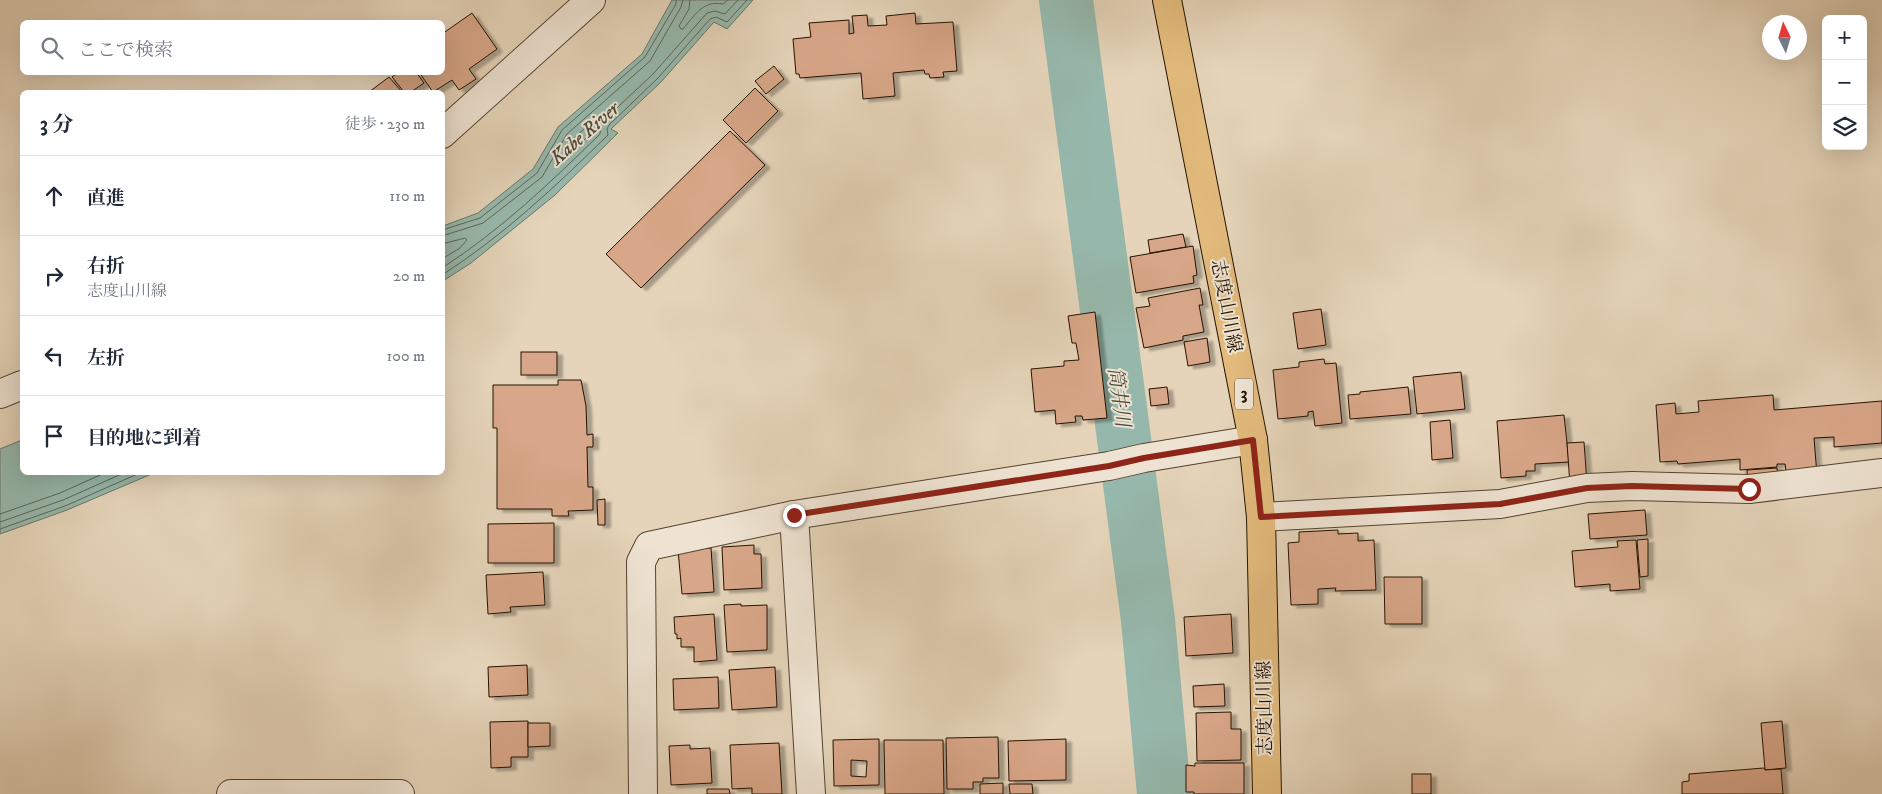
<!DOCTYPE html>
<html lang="ja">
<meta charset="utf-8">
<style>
:root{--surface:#fff;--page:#f6f6f7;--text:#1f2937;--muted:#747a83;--line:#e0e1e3}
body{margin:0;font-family:"IM FELL DW Pica","Noto Serif JP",serif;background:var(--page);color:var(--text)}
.controls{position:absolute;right:15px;top:15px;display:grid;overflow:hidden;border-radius:8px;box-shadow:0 5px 20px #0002}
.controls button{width:45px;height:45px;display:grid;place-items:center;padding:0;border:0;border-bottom:1px solid var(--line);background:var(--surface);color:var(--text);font:25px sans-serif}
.compass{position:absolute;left:1762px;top:15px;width:45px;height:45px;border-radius:50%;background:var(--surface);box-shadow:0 5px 20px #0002;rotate:355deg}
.stop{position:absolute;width:15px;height:15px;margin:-11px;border:4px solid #8f2418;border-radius:50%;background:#fff}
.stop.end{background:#8f2418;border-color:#fff;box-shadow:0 1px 5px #0008}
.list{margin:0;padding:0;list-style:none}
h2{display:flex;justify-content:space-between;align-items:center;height:65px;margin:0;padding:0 20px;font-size:21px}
h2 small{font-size:16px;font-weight:400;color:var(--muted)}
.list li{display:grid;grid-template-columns:32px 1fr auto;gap:15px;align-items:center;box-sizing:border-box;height:80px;padding:0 20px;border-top:1px solid var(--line)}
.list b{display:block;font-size:19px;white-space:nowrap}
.list p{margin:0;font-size:16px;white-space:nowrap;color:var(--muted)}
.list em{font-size:16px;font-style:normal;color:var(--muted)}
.icon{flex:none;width:28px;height:28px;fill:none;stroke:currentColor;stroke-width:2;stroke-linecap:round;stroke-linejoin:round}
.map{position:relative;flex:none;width:1882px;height:794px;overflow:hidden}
.search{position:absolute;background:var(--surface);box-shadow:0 5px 20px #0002;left:20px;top:20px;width:425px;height:55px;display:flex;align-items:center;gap:12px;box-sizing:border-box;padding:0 18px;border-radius:8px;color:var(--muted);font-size:19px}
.panel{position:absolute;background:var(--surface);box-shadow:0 5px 20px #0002;left:20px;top:90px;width:425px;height:385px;border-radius:8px}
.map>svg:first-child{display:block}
.water{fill:#96b8ac;stroke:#697667}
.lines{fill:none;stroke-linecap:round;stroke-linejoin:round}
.shore{stroke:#5e6556;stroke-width:1}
.river{stroke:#96b8ac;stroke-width:54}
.building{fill:#d8a688;stroke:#251200;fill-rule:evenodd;filter:url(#shadow)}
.minor-casing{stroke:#55422e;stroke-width:30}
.major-casing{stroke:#251200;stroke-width:30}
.minor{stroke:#eee3d2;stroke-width:28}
.major{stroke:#e2ba7c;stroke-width:28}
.route{stroke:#8f2418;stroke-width:6}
.labels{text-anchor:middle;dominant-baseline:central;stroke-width:4;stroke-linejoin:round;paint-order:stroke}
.shield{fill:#eee3d2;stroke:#61513f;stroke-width:1}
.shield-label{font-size:18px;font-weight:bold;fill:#251200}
.street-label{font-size:19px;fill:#251200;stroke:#eee3d2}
.water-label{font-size:20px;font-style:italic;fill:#4d4c3c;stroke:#eee3d2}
</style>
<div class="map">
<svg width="1882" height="794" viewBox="0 0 1882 794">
<defs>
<filter id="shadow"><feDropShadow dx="5.5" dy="3" stdDeviation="1" flood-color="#0004"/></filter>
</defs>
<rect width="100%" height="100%" fill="#e5d4b9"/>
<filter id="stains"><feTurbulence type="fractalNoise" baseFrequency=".004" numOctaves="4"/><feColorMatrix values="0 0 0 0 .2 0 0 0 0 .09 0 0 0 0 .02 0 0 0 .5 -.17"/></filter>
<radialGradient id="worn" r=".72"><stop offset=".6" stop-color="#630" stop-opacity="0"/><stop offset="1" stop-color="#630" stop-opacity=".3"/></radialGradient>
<g class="water">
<polygon points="672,0 753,0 727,29 714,22 661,82 611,129 618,133 555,195 471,263 443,281 443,226 478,213 533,169 558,127 642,54"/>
<polygon points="22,440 22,472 154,473 67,510 0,534 0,449"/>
</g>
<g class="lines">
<g class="shore">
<path d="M690 0 689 9 679 26 681 29H683C695 15 703 0 723 4L728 0"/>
<polygon points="589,125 593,125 593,131 570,154 567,153 566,151 573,139"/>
<polyline points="442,230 480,218 537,173 562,130 645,57 676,4 676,0"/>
<polyline points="442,236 483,223 542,177 567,134 650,61 681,7 683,0"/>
<polyline points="442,244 465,238 467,240 460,248 442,259"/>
<path d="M442 268C501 230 551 182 600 134L601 126 604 120 653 74 707 13 715 11 725 14 738 0"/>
<path d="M442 275C503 236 556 186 608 135L607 129 609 125 658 78 710 19 716 17 727 22 747 0"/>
<polyline points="0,514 60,493 107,472"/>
<polyline points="0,522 63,500 126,472"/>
<polyline points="0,529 65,506 142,472"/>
</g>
<polyline class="river" points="1066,0 1148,620 1164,794"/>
</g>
<g class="building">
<polygon points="472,13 497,49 469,69 476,79 459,90 452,80 433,92 419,72 442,72 442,34"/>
<polygon points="915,13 916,24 953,22 957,71 943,72 944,77 930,78 929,74 925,74 924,70 893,73 895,96 863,99 861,73 800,78 799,74 796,74 793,39 811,37 809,23 849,20 849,34 854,33 852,16 867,15 868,26 887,25 886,16"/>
<polygon points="774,66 784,79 766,94 755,81"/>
<polygon points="399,72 416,72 424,83 411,92 404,92 392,77"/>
<polygon points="389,77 402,92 369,92"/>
<polygon points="755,88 778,111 746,143 723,120"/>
<polygon points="730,131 765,165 641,288 606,254"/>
<polygon points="1183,234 1186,247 1150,253 1148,240"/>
<polygon points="1193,246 1197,275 1193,276 1194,283 1136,293 1130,257"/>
<polygon points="1200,288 1203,305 1199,305 1204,332 1183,336 1183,340 1144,348 1136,308 1150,306 1148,298"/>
<polygon points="1321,309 1326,345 1298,349 1293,313"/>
<polygon points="1095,312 1107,418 1083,420 1082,416 1075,416 1076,422 1056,424 1055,410 1035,412 1031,369 1064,366 1064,361 1079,360 1076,343 1072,343 1068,316"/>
<polygon points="1207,338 1210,362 1188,366 1184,342"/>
<rect x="521" y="352" width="36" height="23"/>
<polygon points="1324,359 1325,364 1336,363 1342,423 1315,426 1313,411 1308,412 1308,416 1278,419 1273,370 1299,367 1299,362"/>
<polygon points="1461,372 1465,409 1417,414 1413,377"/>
<polygon points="558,380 581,380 586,406 587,435 593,434 593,447 587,447 588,487 593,487 593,510 568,511 569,516 552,516 552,509 497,509 497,428 493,428 493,385 558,385"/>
<polygon points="1167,387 1169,404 1151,406 1149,389"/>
<polygon points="1408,387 1411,414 1350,419 1348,395 1360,394 1360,392"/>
<polygon points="1773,395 1774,410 1882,401 1882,443 1834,447 1834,437 1814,438 1817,475 1787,478 1785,464 1777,464 1777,467 1740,470 1740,459 1678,464 1677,461 1660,462 1656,405 1675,403 1676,414 1699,412 1698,401"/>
<polygon points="1564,415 1569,462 1535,464 1535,471 1526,471 1526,476 1501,478 1497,421"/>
<polygon points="1450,420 1453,458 1432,460 1430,422"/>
<polygon points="1584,442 1587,483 1570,485 1567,443"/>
<polygon points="1777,468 1778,482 1748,485 1747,470"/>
<polygon points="605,499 605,525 598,525 597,500"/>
<polygon points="1645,510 1647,535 1590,539 1588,514"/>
<polygon points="554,523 554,563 488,563 488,524"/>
<polygon points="1338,530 1338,534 1358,533 1358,541 1374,540 1376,590 1335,591 1336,588 1318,589 1318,604 1291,605 1288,543 1299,542 1299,532"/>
<polygon points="1648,539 1648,576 1640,577 1637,540"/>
<polygon points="1636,540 1640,589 1610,591 1610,584 1575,587 1572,551 1618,547 1617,541"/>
<polygon points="754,545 754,554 761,554 762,588 724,590 722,547"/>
<polygon points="711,548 714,592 682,594 678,550"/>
<polygon points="543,572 545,605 510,607 511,612 488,614 486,575"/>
<polygon points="1384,577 1422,577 1422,624 1385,624"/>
<polygon points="741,604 741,606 767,605 767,650 727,652 724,605"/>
<polygon points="714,614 717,660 694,662 694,647 681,647 681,638 677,639 677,634 675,634 674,617"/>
<polygon points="1231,614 1233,653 1186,656 1184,617"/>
<polygon points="527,665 528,695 489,697 488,667"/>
<polygon points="775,667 777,707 732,710 729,670"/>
<polygon points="718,677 719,708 674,710 673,679"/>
<polygon points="1224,684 1225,706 1194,707 1193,686"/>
<polygon points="1231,712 1231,729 1241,729 1241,760 1197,761 1196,713"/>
<polygon points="528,721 528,757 511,757 511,767 491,768 490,722"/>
<polygon points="1782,721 1786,768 1765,770 1761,723"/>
<polygon points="528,723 550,723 550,746 528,747"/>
<polygon points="998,737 999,778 983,778 983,782 973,782 973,789 947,789 946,738"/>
<path d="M879 739V785L834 786 833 740ZM851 760 867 761 866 777 851 776Z"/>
<polygon points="1066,739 1066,780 1009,781 1008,741"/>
<polygon points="884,740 943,740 944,794 885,794"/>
<polygon points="779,743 782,794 752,794 752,788 732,789 730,745"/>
<polygon points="690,745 690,749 710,748 712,783 671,785 669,746"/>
<polygon points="1195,763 1244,763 1244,794 1194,794 1194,792 1186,792 1186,765 1195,766"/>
<polygon points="1764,768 1765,770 1781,769 1783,794 1682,794 1682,782 1689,781 1689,774"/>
<rect x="1412" y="774" width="19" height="20"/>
<polygon points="1003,783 1003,794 980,794 980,784"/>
<polygon points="1009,784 1032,784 1033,794 1010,794"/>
<polygon points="707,789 729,789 730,794 707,794"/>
</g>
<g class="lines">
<defs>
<g id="minor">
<polyline points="442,134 591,0"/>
<polyline points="0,394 22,385"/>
<polyline points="794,515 811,794"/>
<polyline points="1261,517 1500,504 1587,488 1632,486 1749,489 1882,473"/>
<polyline points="231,794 400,794"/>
<polyline points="643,794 641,562 649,546 794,515 1109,466 1144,458 1253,440"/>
</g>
<polyline id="major" points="1167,0 1253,440 1261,517 1267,794"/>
</defs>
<use href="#minor" class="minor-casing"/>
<use href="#major" class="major-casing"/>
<use href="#minor" class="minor"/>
<use href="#major" class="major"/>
</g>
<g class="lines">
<polyline class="route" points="794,515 1109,466 1144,458 1253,440 1261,517 1500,504 1587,488 1632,486 1749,489"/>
</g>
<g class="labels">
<rect class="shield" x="1235" y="378.5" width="18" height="31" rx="4"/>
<g class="shield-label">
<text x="1244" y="394">3</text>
</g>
<g class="street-label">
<text transform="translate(1226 306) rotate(79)">志度山川線</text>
<text transform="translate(1265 708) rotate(-91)">志度山川線</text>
</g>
<g class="water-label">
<text transform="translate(585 134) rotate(-41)">Kabe River</text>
<text transform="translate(1118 397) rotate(82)">筒井川</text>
</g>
</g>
<rect width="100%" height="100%" filter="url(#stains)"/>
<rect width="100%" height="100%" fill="url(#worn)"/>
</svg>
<div class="controls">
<button>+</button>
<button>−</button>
<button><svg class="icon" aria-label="layers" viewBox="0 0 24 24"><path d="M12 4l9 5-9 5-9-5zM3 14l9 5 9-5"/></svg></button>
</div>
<svg class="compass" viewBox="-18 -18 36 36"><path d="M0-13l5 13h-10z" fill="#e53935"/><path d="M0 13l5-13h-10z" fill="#747a83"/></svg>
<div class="stop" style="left:1749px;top:489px"></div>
<div class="stop end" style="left:794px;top:515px"></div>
<div class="search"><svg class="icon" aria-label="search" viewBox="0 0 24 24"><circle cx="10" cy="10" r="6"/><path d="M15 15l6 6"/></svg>ここで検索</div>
<section class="panel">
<h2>3 分<small>徒歩 · 230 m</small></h2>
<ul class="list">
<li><svg class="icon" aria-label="ahead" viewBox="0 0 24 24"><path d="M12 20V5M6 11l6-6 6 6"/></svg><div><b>直進</b></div><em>110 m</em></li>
<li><svg class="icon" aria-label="right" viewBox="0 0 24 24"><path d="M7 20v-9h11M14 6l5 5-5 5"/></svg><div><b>右折</b><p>志度山川線</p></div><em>20 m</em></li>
<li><svg class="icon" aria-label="left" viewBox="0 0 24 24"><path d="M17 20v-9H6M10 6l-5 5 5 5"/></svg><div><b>左折</b></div><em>100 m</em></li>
<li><svg class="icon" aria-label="arrive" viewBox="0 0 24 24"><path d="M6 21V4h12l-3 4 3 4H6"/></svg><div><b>目的地に到着</b></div></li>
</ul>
</section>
</div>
